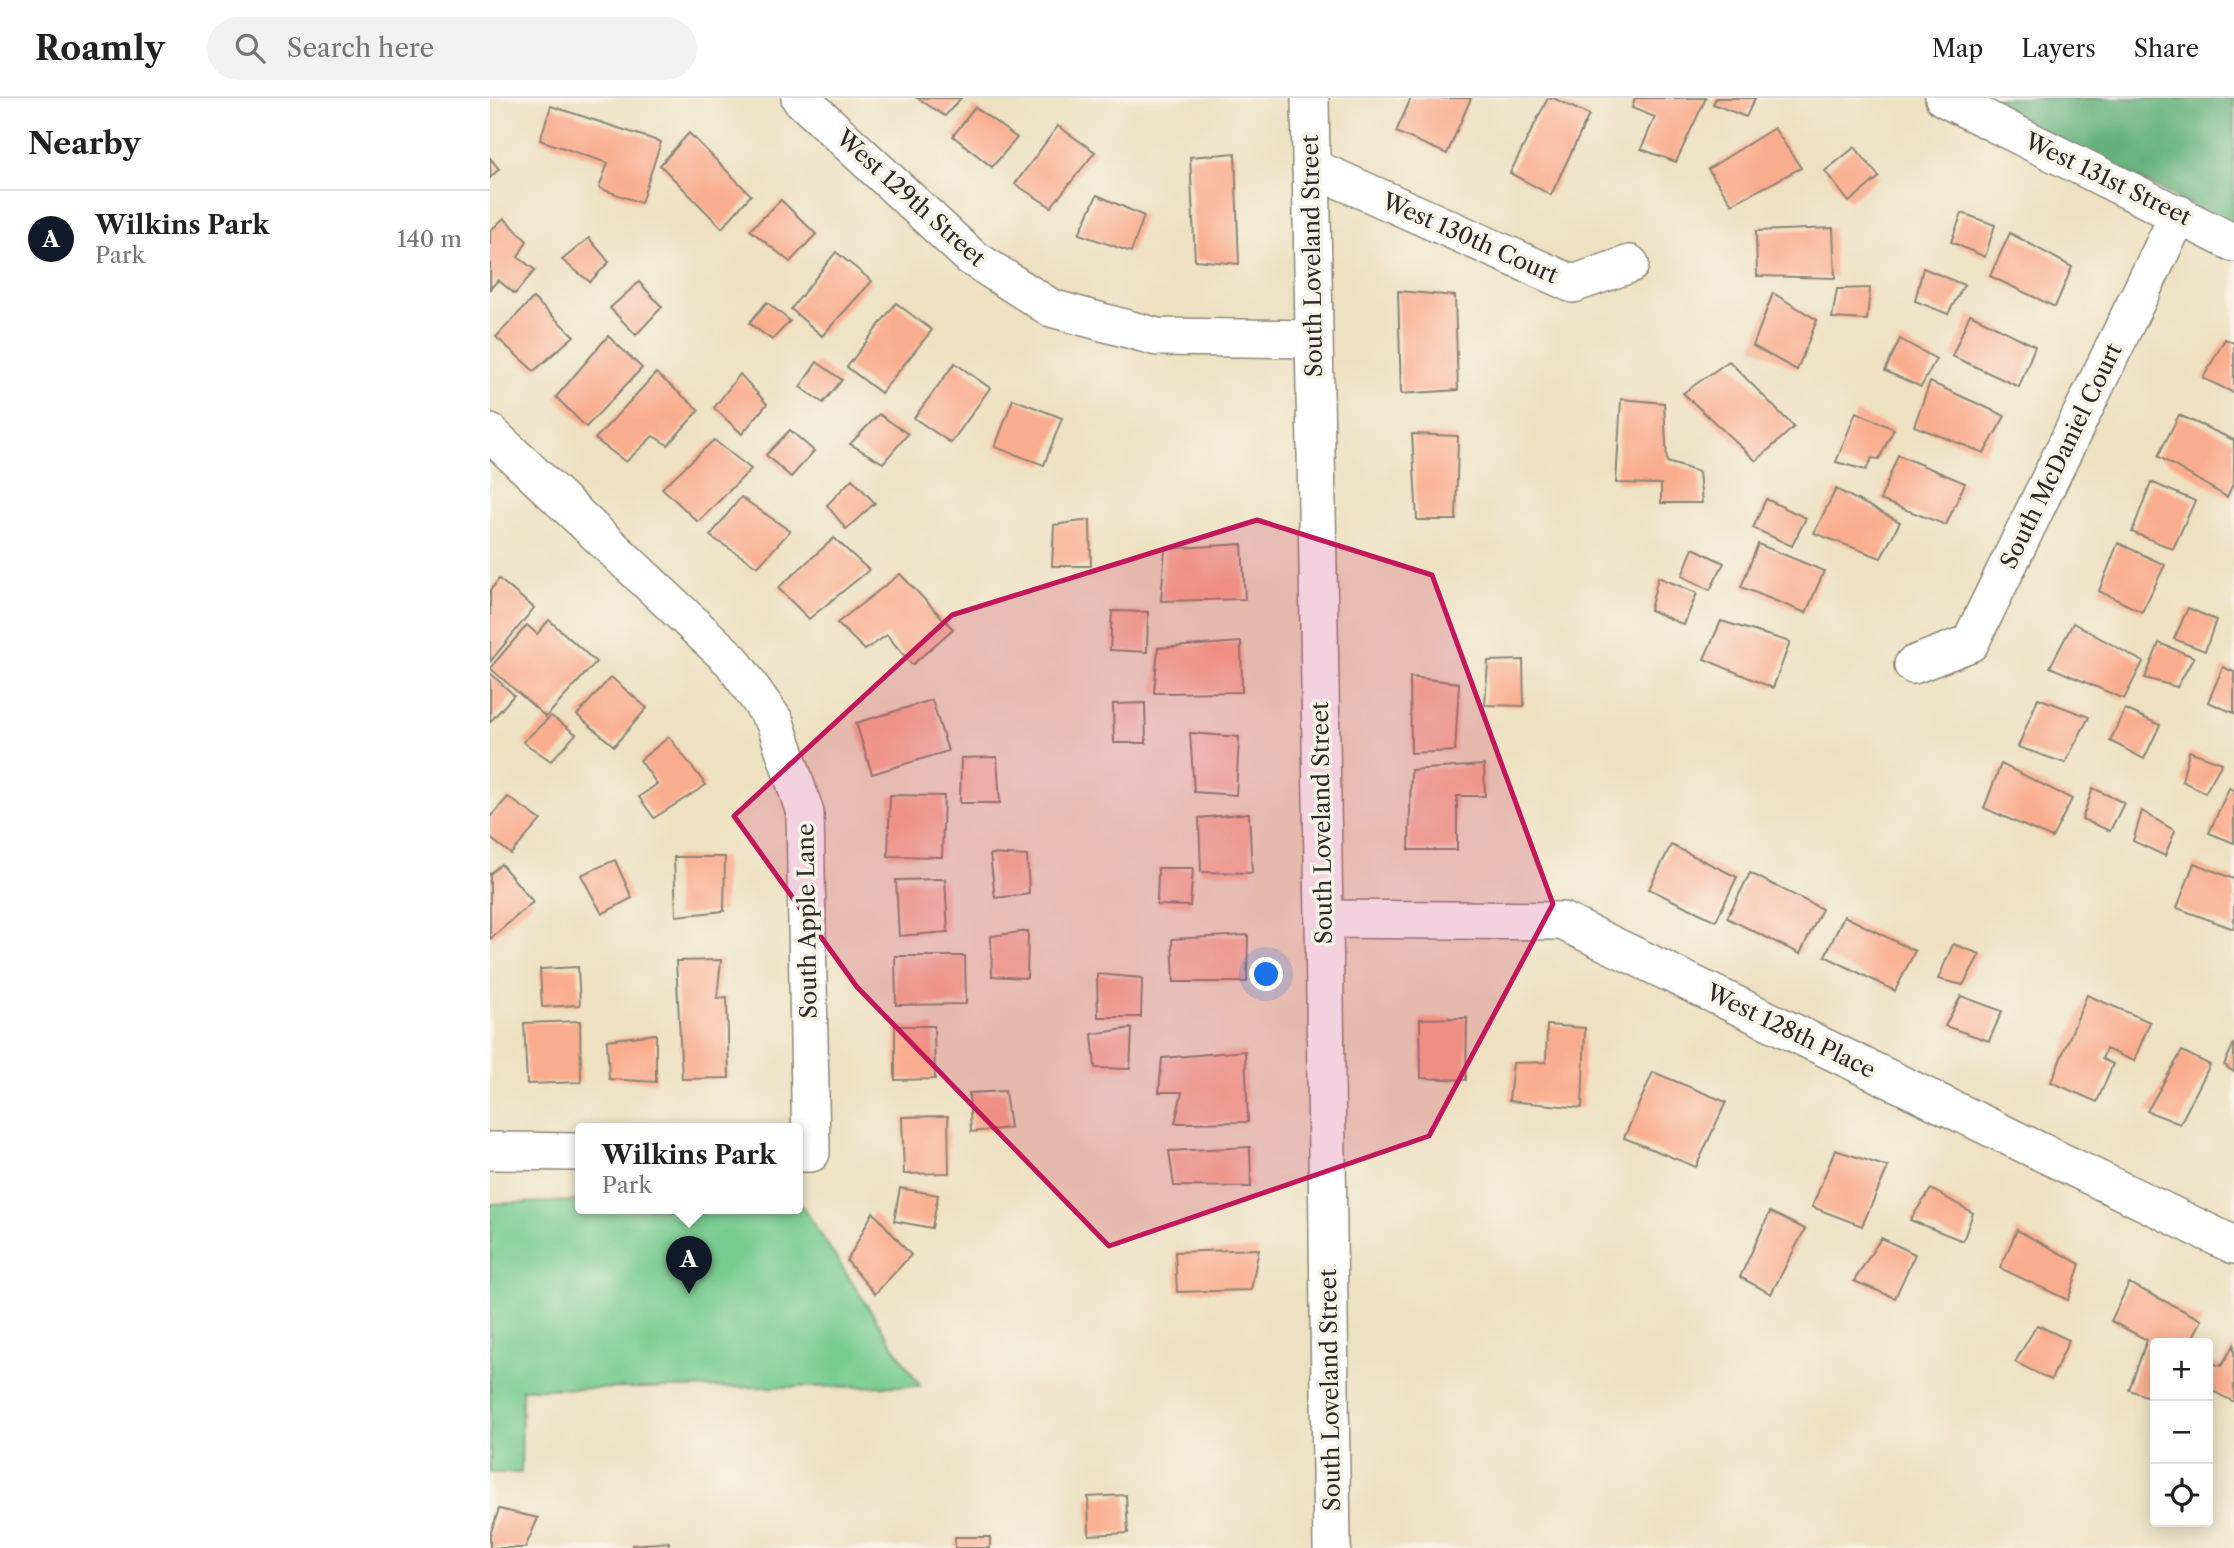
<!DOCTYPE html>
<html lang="en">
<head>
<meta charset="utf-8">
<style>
  body { margin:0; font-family:"Libre Caslon Text",serif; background:#f2f2f2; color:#222 }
  .controls { position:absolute; right:21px; bottom:21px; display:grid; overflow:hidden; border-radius:7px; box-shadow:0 4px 18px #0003 }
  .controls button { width:63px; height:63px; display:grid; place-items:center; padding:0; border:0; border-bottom:2px solid #e0e0e0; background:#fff; color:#222; font:35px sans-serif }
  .you { position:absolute; left:777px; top:877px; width:24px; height:24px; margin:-18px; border:5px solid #fff; border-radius:50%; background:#1a73e8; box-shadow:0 0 0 10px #1a73e833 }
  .badge { display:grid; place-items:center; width:46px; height:46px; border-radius:50%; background:#111827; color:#fff; font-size:23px; font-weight:700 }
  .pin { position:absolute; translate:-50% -58px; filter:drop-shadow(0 2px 4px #0008) }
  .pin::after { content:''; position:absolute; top:37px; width:24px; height:21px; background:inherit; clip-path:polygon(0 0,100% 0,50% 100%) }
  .popup { position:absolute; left:85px; top:1025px; width:228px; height:91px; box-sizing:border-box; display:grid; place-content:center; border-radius:7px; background:#fff; filter:drop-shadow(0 2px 5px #0005); font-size:23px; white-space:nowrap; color:#767676 }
  .popup b { font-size:26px; color:#222 }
  .popup::after { content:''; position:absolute; left:50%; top:100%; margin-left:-14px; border:14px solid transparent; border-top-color:#fff }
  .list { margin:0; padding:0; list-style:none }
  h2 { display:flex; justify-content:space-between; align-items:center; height:91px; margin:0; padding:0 28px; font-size:30px }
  h2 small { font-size:23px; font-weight:400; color:#767676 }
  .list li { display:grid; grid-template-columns:46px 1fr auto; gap:21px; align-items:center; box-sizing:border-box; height:98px; padding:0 28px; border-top:2px solid #e0e0e0 }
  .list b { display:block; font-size:26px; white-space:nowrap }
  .list p { margin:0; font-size:23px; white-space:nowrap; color:#767676 }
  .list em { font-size:23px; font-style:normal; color:#767676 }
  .icon { flex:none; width:38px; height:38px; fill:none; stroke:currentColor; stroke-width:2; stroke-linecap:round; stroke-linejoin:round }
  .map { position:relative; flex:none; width:1744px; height:1450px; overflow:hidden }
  header { display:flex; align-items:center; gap:42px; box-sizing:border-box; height:98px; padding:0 35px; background:#fff; border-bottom:2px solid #e0e0e0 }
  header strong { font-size:33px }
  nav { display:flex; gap:38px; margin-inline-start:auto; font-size:24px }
  .search { width:490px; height:63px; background:#f2f2f2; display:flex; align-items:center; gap:18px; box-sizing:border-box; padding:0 24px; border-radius:38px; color:#767676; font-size:26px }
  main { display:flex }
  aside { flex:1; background:#fff }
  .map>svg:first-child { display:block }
  .green { fill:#78cc8f; stroke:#527c5d; stroke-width:2 }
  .forest { fill:#62b07a; stroke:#466e52; stroke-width:2 }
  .building { fill:#faad8e }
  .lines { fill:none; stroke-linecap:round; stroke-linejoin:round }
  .street-casing { stroke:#8c8676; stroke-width:40 }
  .street { stroke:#fff; stroke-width:37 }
  .marked { fill:#c2185b; fill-opacity:0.2; stroke:#c2185b; stroke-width:5; stroke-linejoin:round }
  .labels { text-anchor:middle; stroke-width:7; stroke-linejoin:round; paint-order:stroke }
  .street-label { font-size:23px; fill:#2b2b2b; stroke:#f7f3e8 }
</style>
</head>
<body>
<header>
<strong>Roamly</strong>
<div class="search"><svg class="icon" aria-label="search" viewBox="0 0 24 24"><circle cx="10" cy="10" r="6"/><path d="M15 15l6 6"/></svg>Search here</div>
<nav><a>Map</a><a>Layers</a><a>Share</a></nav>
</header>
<main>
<aside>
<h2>Nearby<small></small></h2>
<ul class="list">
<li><span class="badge">A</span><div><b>Wilkins Park</b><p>Park</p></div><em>140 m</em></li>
</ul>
</aside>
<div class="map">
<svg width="1744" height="1450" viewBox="0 0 1744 1450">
  <rect width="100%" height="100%" fill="#f7f3e8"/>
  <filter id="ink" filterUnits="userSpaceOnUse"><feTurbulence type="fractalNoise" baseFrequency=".0143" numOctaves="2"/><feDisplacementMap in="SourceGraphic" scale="14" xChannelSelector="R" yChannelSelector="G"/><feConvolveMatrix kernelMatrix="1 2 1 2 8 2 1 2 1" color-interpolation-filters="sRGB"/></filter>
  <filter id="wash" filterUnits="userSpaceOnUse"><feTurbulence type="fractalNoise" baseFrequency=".00686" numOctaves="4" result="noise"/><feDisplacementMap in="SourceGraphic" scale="28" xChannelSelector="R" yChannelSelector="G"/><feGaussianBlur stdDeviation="1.57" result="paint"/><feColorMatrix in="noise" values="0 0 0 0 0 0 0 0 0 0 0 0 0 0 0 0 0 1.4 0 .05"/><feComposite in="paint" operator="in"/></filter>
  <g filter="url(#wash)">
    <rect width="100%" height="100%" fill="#eee1c1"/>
    <!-- green -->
    <path class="green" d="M308 1102 430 1288 32 1291 31 1375H0V1106L90 1103V1110H308Z"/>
    <!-- forest -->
    <path class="forest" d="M1489 0H1744V129Z"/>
    <g id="blocks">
      <!-- building -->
      <g class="building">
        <path d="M427 0H471L455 18Z"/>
        <path d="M921 0H981L957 56 906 34Z"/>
        <path d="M1058 0H1063L1099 17 1061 97 1020 75Z"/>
        <path d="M1145 0H1216L1186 64 1151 51 1165 19 1142 10Z"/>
        <path d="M1226 0H1265L1256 19 1223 6Z"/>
        <path d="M61 8 171 44 151 105 109 90 118 65 50 42Z"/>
        <path d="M485 9 527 40 502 69 463 38Z"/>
        <path d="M568 28 605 54 561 109 525 86Z"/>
        <path d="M1284 30 1311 70 1242 106 1218 71Z"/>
        <path d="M199 35 261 97 232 130 170 67Z"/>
        <path d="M1365 49 1389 79 1359 104 1335 73Z"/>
        <path d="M745 55 749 166 705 162 700 59Z"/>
        <path d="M0 60 9 71 0 80Z"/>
        <path d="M607 97 654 118 641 154 589 136Z"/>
        <path d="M291 102 326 136 300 164 260 132Z"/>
        <path d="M1472 115 1505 127 1495 159 1461 144Z"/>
        <path d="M14 120 37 143 28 159 45 172 25 196 8 182 0 191V133Z"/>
        <path d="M1343 130 1345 180 1267 178 1266 133Z"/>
        <path d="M1520 135 1582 169 1565 209 1500 178Z"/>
        <path d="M99 140 119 164 100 184 72 162Z"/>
        <path d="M346 154 382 183 332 238 301 211Z"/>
        <path d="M1433 170 1474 187 1458 216 1425 203Z"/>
        <path d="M149 184 172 209 146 237 120 210Z"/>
        <path d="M1380 190 1377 222 1342 220 1347 191Z"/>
        <path d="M908 193 965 198 968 292 911 296Z"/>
        <path d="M1283 195 1327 222 1307 272 1263 248Z"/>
        <path d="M43 200 84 238 44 273 6 239Z"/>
        <path d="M277 204 300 223 282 242 259 225Z"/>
        <path d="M406 205 442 232 391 295 357 269Z"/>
        <path d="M1480 216 1545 248 1529 289 1462 258Z"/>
        <path d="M118 238 152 270 96 329 66 299Z"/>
        <path d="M1410 241 1446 261 1431 289 1395 273Z"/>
        <path d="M1735 241 1744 245V295L1713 280Z"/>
        <path d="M1239 263 1304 329 1266 363 1193 295Z"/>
        <path d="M327 264 352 282 333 305 310 289Z"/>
        <path d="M465 265 500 290 461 345 424 320Z"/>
        <path d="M166 275 209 312 178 347 163 338 136 364 105 341Z"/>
        <path d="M250 276 277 306 252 336 224 310Z"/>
        <path d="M1440 284 1515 318 1494 355 1424 328Z"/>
        <path d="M523 301 572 320 554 367 505 349Z"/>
        <path d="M1131 301 1174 305 1177 364 1209 374 1212 405H1171V386L1126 385Z"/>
        <path d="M1366 314 1404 331 1389 361 1382 360 1376 372 1346 364Z"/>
        <path d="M389 316 418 336 393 365 360 346Z"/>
        <path d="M1689 317 1744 342V384L1737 399 1668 358Z"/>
        <path d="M300 332 324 353 301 379 276 357Z"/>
        <path d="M922 336 968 338 966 422H927Z"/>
        <path d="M224 342 261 371 208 424 172 390Z"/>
        <path d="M1408 357 1475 385 1456 427 1390 402Z"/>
        <path d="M362 381 385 405 356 431 337 407Z"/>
        <path d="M1661 384 1705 403 1683 451 1642 434Z"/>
        <path d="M1346 391 1410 424 1391 460 1324 435Z"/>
        <path d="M251 399 300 433 268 469 220 438Z"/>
        <path d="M1276 401 1316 420 1302 448 1263 430Z"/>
        <path d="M600 422 601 468H562L564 427Z"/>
        <path d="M344 440 379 472 319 521 288 490Z"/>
        <path d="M1628 445 1675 467 1652 514 1609 493Z"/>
        <path d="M752 446 755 501 671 503 675 451Z"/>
        <path d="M1268 446 1334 473 1316 515 1251 489Z"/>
        <path d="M1203 450 1234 465 1220 492 1192 478Z"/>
        <path d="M410 476 463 531 422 567 397 537 375 552 347 525Z"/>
        <path d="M1168 479 1207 495 1194 527 1160 512Z"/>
        <path d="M9 481 44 510 0 564V493Z"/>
        <path d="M1698 510 1726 522 1715 553 1684 541Z"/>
        <path d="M622 513 658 514 657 554 620 552Z"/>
        <path d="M59 522 106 564 56 619 0 570 37 527 47 536Z"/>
        <path d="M1231 523 1300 544 1283 590 1214 561Z"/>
        <path d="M1583 525 1653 564 1634 601 1560 569Z"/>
        <path d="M751 544 752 594 664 595 668 550Z"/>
        <path d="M1669 545 1704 559 1687 589 1655 580Z"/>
        <path d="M1033 562 1034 608 995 607 998 563Z"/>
        <path d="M1733 569 1744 574V615L1718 604Z"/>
        <path d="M0 575 24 597 0 624Z"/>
        <path d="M121 579 157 610 124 648 87 617Z"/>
        <path d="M920 579 969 585 965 653 921 655Z"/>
        <path d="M1548 600 1599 619 1575 665 1528 649Z"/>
        <path d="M442 602 458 653 382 676 366 625Z"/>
        <path d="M655 605 656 645H624L623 606Z"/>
        <path d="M1635 611 1670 627 1654 661 1620 643Z"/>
        <path d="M61 618 86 636 61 663 33 644Z"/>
        <path d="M700 635 749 639 746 697 704 694Z"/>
        <path d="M179 639 216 687 164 720 149 699 167 686 150 662Z"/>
        <path d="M1699 653 1732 665 1715 695 1692 683Z"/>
        <path d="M507 659 510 705H470L471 660Z"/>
        <path d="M1511 666 1582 701 1562 740 1494 710Z"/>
        <path d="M994 667 995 698H967V752H919L921 672Z"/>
        <path d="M1603 690 1634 705 1620 733 1592 721Z"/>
        <path d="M1739 690 1744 692V745L1719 735Z"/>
        <path d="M400 697 454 698 452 759 398 758Z"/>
        <path d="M18 699 51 722 21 756 0 740V719Z"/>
        <path d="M1652 713 1685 733 1675 758 1643 743Z"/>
        <path d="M759 715 762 775 711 774 709 720Z"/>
        <path d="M1181 747 1247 779 1226 823 1159 791Z"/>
        <path d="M500 756 537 758 539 796 505 800Z"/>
        <path d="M184 759H235L234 813 186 818Z"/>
        <path d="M125 762 142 800 112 816 91 777Z"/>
        <path d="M1704 765 1744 781V831L1687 810Z"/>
        <path d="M11 766 43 804 0 841V776Z"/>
        <path d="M668 770H703L700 808 667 807Z"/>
        <path d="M1260 775 1332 811 1310 856 1237 820Z"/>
        <path d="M455 781 458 834 409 838 406 782Z"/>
        <path d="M1354 818 1425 853 1405 893 1335 858Z"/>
        <path d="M538 833 537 880 502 878 501 838Z"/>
        <path d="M758 837 757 884H684L682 841Z"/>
        <path d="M1463 846 1490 856 1473 887 1448 881Z"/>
        <path d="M405 858H475L476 906 406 907Z"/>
        <path d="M231 862 227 900 237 899 239 980 192 981 186 863Z"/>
        <path d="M88 869 90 907 52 909 50 871Z"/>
        <path d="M607 876 652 880 651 919H608Z"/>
        <path d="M1597 897 1660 924 1644 963 1616 951 1612 961 1623 966 1607 1004 1561 984Z"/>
        <path d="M1471 898 1512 913 1499 943 1455 928Z"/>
        <path d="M977 920 976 982 931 980 930 921Z"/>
        <path d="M90 923 91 984 37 986 34 925Z"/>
        <path d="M1057 927 1095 930 1092 1010 1019 1003 1023 965 1056 964Z"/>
        <path d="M405 928H444L445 981 405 982Z"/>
        <path d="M642 930 640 971 605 970 602 936Z"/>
        <path d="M166 936V984L119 981 117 942Z"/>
        <path d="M1744 945V974L1734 967Z"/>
        <path d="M755 953 758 1024 685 1025 692 994H669L672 960Z"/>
        <path d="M1692 953 1720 967 1690 1026 1657 1013Z"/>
        <path d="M1163 974 1236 1004 1206 1069 1134 1040Z"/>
        <path d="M515 993 520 1030 481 1034 479 995Z"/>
        <path d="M458 1018 459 1075 414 1076 412 1019Z"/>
        <path d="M760 1049 761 1089 684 1088 679 1053Z"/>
        <path d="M1345 1052 1398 1069 1372 1128 1322 1109Z"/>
        <path d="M410 1090 448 1097 442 1130 404 1123Z"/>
        <path d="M1441 1091 1483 1115 1473 1143 1420 1122Z"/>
        <path d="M383 1114 421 1157 385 1196 357 1163Z"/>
        <path d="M1280 1114 1315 1131 1281 1196 1250 1179Z"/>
        <path d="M1527 1132 1590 1166 1578 1202 1510 1170Z"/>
        <path d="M1391 1140 1425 1156 1405 1200 1364 1183Z"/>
        <path d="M769 1151 761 1192 687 1194 685 1154Z"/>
        <path d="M1639 1185 1712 1222 1700 1245H1665V1301L1639 1292 1657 1242 1621 1223Z"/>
        <path d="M1547 1227 1579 1242 1561 1282 1525 1264Z"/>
        <path d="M1744 1247V1304L1718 1291V1264L1731 1268Z"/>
        <path d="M636 1397 638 1435 599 1437 598 1399Z"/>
        <path d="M9 1411 48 1420 35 1450H0V1437Z"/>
        <rect x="465" y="1439" width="35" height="11"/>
        <path d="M179 1444 178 1450H142V1447Z"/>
      </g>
    </g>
  </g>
  <g filter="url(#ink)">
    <use href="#blocks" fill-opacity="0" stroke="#8c8676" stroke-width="2"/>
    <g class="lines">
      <defs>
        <g id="street">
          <path d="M310 0 481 159 561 210 667 239 822 241"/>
          <path d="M820 0 834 821 842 1450"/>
          <path d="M1454 0 1744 145"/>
          <path d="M821 69 1083 186 1140 166"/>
          <path d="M0 335 242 563 285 624 315 715 321 1055H308"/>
          <path d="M1423 567 1480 545 1689 116"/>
          <path d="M834 821 1072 823 1744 1147"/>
          <path d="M0 1053 90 1054"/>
        </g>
      </defs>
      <!-- street casing -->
      <use href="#street" class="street-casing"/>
      <!-- street -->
      <use href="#street" class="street"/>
    </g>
  </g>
  <!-- marked area -->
  <path class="marked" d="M767 422 942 477 1063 806 939 1038 619 1148 367 889 244 718 462 517Z"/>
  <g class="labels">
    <!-- street labels -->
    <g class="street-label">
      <text transform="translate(1618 81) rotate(26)" y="8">West 131st Street</text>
      <text transform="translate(421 100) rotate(42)" y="8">West 129th Street</text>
      <text transform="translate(980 140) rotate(24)" y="8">West 130th Court</text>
      <text transform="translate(822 158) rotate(-91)" y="8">South Loveland Street</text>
      <text transform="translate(1571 358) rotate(-64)" y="8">South McDaniel Court</text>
      <text transform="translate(832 725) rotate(-91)" y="8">South Loveland Street</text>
      <text transform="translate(317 823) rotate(-91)" y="8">South Apple Lane</text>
      <text transform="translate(1301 933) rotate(26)" y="8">West 128th Place</text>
      <text transform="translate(840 1292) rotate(-91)" y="8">South Loveland Street</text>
    </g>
  </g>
</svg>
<div class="controls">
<button>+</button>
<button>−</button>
<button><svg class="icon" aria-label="locate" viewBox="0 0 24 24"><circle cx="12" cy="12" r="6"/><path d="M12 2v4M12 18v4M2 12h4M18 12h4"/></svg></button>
</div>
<div class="you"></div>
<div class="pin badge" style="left:199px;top:1196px">A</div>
<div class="popup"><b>Wilkins Park</b>Park</div>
</div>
</main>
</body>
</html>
